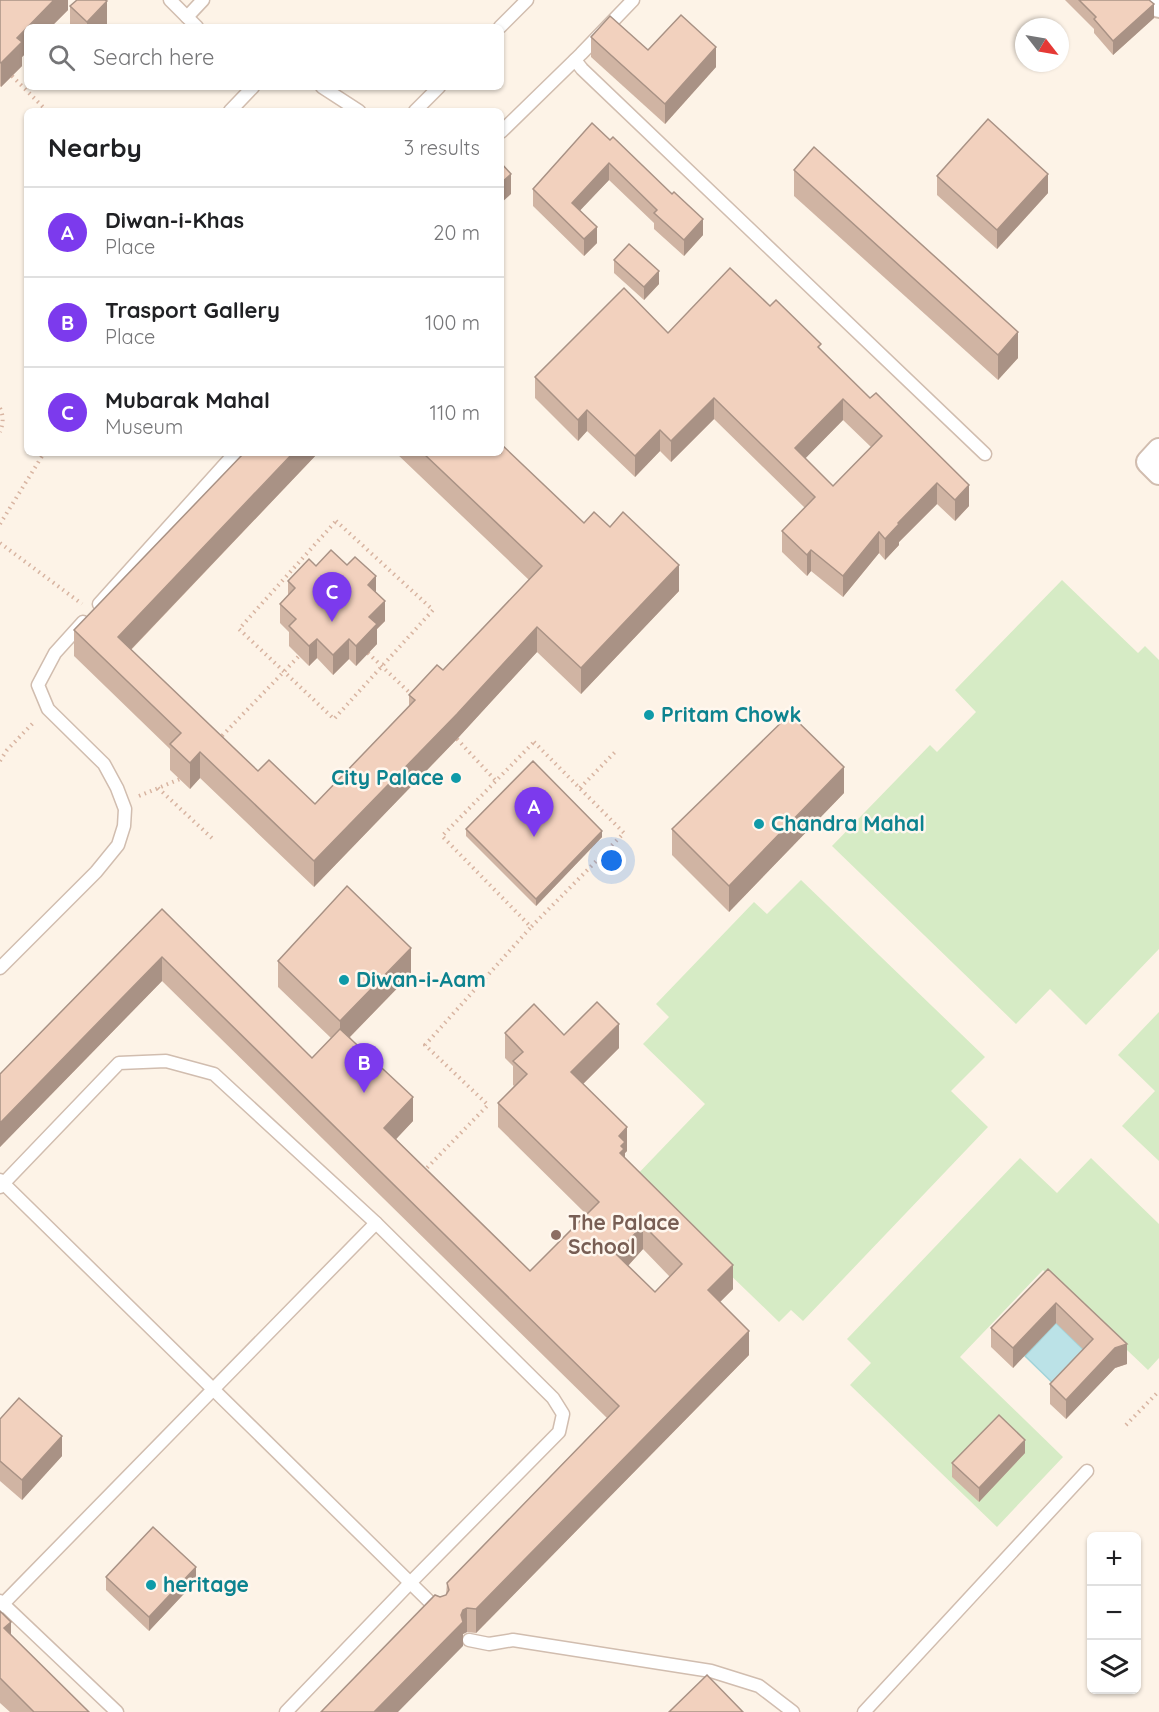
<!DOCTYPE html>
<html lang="en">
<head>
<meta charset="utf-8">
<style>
  body { margin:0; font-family:Quicksand,sans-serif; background:#f6f6f6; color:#202124 }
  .controls { position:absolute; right:18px; bottom:18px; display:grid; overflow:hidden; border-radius:9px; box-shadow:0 2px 4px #0004 }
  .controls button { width:54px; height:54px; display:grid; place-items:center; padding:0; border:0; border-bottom:2px solid #e0e0e0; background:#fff; color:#202124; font:30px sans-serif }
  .compass { position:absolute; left:1015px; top:18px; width:54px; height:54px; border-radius:50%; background:#fff; box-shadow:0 2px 4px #0004; rotate:121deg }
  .you { position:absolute; left:612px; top:861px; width:21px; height:21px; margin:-15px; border:4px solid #fff; border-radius:50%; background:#1a73e8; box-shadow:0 0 0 9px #1a73e833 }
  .badge { display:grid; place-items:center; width:39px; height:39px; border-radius:50%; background:#7c3aed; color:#fff; font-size:20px; font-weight:700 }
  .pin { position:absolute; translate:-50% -50px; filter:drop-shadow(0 2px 3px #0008) }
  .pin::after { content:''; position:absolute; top:32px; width:21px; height:18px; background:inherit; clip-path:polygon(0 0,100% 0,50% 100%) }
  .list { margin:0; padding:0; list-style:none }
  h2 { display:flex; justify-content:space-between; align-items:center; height:78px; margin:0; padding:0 24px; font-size:26px }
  h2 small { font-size:20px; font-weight:400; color:#757577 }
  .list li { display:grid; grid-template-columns:39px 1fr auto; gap:18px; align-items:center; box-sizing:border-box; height:90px; padding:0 24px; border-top:2px solid #e0e0e0 }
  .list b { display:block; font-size:22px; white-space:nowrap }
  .list p { margin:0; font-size:20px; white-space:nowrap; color:#757577 }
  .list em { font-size:20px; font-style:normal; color:#757577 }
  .icon { flex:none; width:33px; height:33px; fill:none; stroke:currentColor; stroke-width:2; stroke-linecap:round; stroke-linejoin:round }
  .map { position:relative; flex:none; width:1159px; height:1712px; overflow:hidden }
  .search { position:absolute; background:#fff; box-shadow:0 2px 4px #0004; left:24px; top:24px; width:480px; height:66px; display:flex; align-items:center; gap:15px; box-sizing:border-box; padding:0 21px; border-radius:9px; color:#757577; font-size:22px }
  .panel { position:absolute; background:#fff; box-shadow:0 2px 4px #0004; left:24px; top:108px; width:480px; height:348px; border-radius:9px }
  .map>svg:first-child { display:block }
  .green { fill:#d6ebc5 }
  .water { fill:#bbe2e7; stroke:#a1d3d9; stroke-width:1.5 }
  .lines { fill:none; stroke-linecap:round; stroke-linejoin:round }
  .lane-casing { stroke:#d1bdaf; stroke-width:15 }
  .street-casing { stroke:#d1bdaf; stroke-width:26 }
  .path { stroke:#d8b4a1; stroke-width:4; stroke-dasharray:1.5 4.5; stroke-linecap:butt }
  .lane { stroke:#fff; stroke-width:12 }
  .street { stroke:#fff; stroke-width:22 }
  .wall { fill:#d0b4a3; fill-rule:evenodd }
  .shaded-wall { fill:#a99285 }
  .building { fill:#f2d1be; stroke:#a99285; stroke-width:1.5; fill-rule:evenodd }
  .culture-dot { fill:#0f9aa8; stroke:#fff7ee; stroke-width:2 }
  .education-dot { fill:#8d6e63; stroke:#fff7ee; stroke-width:2 }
  .labels { text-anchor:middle; stroke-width:5; stroke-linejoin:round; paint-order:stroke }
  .culture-label { font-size:21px; font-weight:bold; fill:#0d838f; stroke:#fff7ee; text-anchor:start }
  .education-label { font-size:21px; font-weight:bold; fill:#785e54; stroke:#fff7ee; text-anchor:start }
</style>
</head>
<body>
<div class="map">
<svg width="1159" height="1712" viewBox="0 0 1159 1712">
  <rect width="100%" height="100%" fill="#fdf3e7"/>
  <!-- green -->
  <g class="green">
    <path d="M1062 580 1138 653 1145 646 1159 660V949L1086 1025 1050 989 1016 1024 832 846 930 745 937 752 976 712 955 690Z"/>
    <path d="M801 880 985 1057 951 1091 988 1127 803 1321 791 1310 779 1322 632 1180 705 1104 643 1044 669 1017 656 1004 754 902 767 914Z"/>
    <path d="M1159 1012V1161L1122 1126 1155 1091 1118 1055Z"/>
    <path d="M1020 1158 1057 1193 1091 1158 1159 1224V1358L1148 1370 1043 1270 960 1357 1063 1457 997 1527 850 1385 871 1363 847 1339Z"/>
  </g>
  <!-- water -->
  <path class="water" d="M1056 1323 1093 1359 1062 1392 1025 1356Z"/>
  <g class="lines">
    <defs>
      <g id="lane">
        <path d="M170 0 197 27"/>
        <path d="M187 17 203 0"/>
        <path d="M500 27 527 0"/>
        <path d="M575 60 582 69 985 454"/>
        <path d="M322 87 359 111"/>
        <path d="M230 111 253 87"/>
        <path d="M415 111 439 87"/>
        <path d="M501 132 581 54 633 0"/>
        <path d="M99 604 235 453"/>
        <path d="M0 968 96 872 118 845 124 826 125 809 117 788 104 764 48 709 38 685 55 653 83 622"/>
        <path d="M0 1180 440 1612"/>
        <path d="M0 1187 119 1063 166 1061 214 1074 376 1223 553 1398 563 1414 559 1432 410 1583 286 1712"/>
        <path d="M0 1601 117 1712"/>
        <path d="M0 1607 376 1223"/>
        <path d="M469 1640 489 1644 513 1640 711 1671 759 1686 793 1712"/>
        <path d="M864 1712 1087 1471"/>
      </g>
      <g id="street">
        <path d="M1152 0 1159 6"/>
        <path d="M1159 450 1148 462 1159 473"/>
      </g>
    </defs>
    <!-- lane casing -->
    <use href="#lane" class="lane-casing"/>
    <!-- street casing -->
    <use href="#street" class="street-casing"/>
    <!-- path -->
    <g class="path">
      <path d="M12 76 47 111"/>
      <path d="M0 408C4 417 3 424 0 432"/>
      <path d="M336 521 433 610 334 719 239 629Z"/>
      <path d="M0 524 44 453"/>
      <path d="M0 543 82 604"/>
      <path d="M368 653 413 696"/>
      <path d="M457 739 496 781"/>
      <path d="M218 740 299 656"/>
      <path d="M534 742 624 833 531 927 442 836Z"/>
      <path d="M0 761 7 750 35 721"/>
      <path d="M158 788 214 840"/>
      <path d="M580 788 617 750"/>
      <path d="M139 796 180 779"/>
      <path d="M423 1172 488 1105 425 1045 531 927"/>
      <path d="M1126 1425 1159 1391"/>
    </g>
    <!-- lane -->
    <use href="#lane" class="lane"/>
    <!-- street -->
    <use href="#street" class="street"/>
  </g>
  <!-- wall -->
  <g class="wall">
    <path d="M0 0H68V10L51 27H27V52L22 57V66L1 87 0 86Z"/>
    <path d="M1065 0H1149L1154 18 1113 55 1094 33V29Z"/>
    <path d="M70 6 107 27H70Z"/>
    <path d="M591 37 648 50 716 67 665 124 591 57Z"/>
    <path d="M592 123 703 235 684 256 654 229V223L609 180 580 210 597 243 584 256 533 206V189Z"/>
    <path d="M794 170 1018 358 998 380 794 196Z"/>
    <path d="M937 176 1048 193 997 249 937 195Z"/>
    <path d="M614 260 659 284 644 300 614 273Z"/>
    <path d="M770 306 821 351 969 506 955 521 937 504 899 542V545L885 560 879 553 843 597 811 571 807 576 782 552V531L805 508 714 419 671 462 660 451 635 477 587 431 578 441 535 398V377L668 333ZM843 420 871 447 833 486 805 458Z"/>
    <path d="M318 453 131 650 258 771 315 804 409 706V695L443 670 529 580 396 453H501L584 523 679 591 581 694 537 652 457 739 314 887 200 778 190 789 170 770V749L74 656V630Z"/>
    <path d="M288 581 376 592 385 621 377 629V644L356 666 349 659 333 675 317 658 309 666 289 646V632L280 623V604L288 596Z"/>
    <path d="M844 793 729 912 672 855V829Z"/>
    <path d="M466 829 602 837 536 906 466 836Z"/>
    <path d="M162 909 312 1058 331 1038 278 987V961L411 974 350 1037 413 1121 396 1139 530 1271 586 1214 498 1127V1103L514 1086 513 1085V1066L505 1058V1033L564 1035 619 1048 583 1084 627 1151 625 1153V1158L733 1289 720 1302 749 1355 476 1633 467 1632 463 1634V1646L440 1597 446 1595 447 1583 607 1418 162 981 0 1147V1074ZM643 1249 670 1277 655 1292 628 1266Z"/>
    <path d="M1048 1269 1127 1364 1115 1368 1066 1419 1050 1404V1384L1084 1350 1056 1323 1013 1368 991 1347V1328Z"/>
    <path d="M0 1419 62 1456 22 1500 0 1481Z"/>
    <path d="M1025 1453 979 1502 952 1477V1463Z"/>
    <path d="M106 1577 196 1581 149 1631 106 1590Z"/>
    <path d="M0 1611 11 1635 89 1712H10L0 1703Z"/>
  </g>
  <!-- shaded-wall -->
  <g class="shaded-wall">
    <path d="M54 0H68V10L51 27H28Z"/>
    <path d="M107 1V27H87V22Z"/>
    <path d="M1154 4V18L1113 55V41Z"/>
    <path d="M27 28V52L22 57V66L1 87V63L17 38Z"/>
    <path d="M716 47V67L665 124V104Z"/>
    <path d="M609 163V180L572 219V203Z"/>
    <path d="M511 174V194L501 203V183Z"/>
    <path d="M1048 174V193L997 249V230Z"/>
    <path d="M703 219V235L684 256V240Z"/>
    <path d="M597 227V243L584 256V239Z"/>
    <path d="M659 271V284L644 300V287Z"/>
    <path d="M1018 332V358L998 380V355Z"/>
    <path d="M714 398V419L671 462V441Z"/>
    <path d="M843 399V420L795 469V448Z"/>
    <path d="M587 410V431L578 441V420Z"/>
    <path d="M660 430V451L635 477V456Z"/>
    <path d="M293 453H318L118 663V637Z"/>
    <path d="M937 483V504L899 542V545L885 560V539L898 523Z"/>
    <path d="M969 485V506L955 521V500Z"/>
    <path d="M879 532V553L843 597V576Z"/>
    <path d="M811 550V571L807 576V555Z"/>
    <path d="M679 565V591L581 694V668Z"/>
    <path d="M376 576V596L368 585Z"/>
    <path d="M385 601V621L377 629V644L356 666V646L369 617Z"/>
    <path d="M537 627V652L457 739 314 887V861Z"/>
    <path d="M317 639V658L309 666V646Z"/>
    <path d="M349 639V659L333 675V655Z"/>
    <path d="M200 752V778L190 789V763Z"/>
    <path d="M844 767V793L729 912V886Z"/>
    <path d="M602 831V837L536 906V899Z"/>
    <path d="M411 948V974L340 1047V1021Z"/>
    <path d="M162 957V981L0 1147V1123Z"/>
    <path d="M619 1024V1048L571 1096V1072Z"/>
    <path d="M413 1097V1121L384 1152V1128Z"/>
    <path d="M627 1127V1151L625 1153V1166L620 1159 619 1136Z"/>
    <path d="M643 1225V1249L616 1279V1254Z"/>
    <path d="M733 1265V1289L708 1314V1290Z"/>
    <path d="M1056 1303V1323L1013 1368V1348Z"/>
    <path d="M749 1331V1355L476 1633V1609Z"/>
    <path d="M1127 1344V1364L1115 1368 1066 1419V1400L1115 1348Z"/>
    <path d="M62 1436V1456L22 1500V1480Z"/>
    <path d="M1025 1440V1453L979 1502V1488Z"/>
    <path d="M196 1567V1581L149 1631V1617Z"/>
    <path d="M467 1608V1632L463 1634V1646L398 1712H374L461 1615 463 1610Z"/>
    <path d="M11 1622V1646L4 1628Z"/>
  </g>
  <!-- building -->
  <g class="building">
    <path d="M0 0H54L17 38 22 42 1 63 0 62Z"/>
    <path d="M77 0H105L107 1 87 22 70 6Z"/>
    <path d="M1079 0H1149L1154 4 1113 41 1094 19 1096 17Z"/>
    <path d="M681 15 716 47 665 104 591 37 610 16 648 50Z"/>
    <path d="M988 119 1048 174 997 230 937 176Z"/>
    <path d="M592 123 610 140 613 137 672 194 674 192 703 219 684 240 654 213 657 210 609 163 572 203 597 227 584 239 533 189Z"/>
    <path d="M814 147 1018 332 998 355 794 170Z"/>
    <path d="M501 163 511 174 501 183Z"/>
    <path d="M629 244 659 271 644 287 614 260Z"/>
    <path d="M730 268 770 306 776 300 821 344 818 347 870 398 876 393 969 485 955 500 937 483 898 523 899 524 885 539 879 532 843 576 811 550 807 555 782 531 815 497 714 398 671 441 660 430 635 456 587 410 578 420 535 377 624 288 668 333ZM843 399 882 436 833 486 795 448Z"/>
    <path d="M501 444 584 523 594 512 610 527 623 512 679 565 581 668 537 627 457 714 314 861 200 752 190 763 170 744 181 733 74 630 244 453H293L118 637 258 771 269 760 315 804 415 700 409 695 437 665 443 670 542 566 423 453H501Z"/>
    <path d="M331 550 347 565 355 557 376 576 368 585 385 601 369 617 377 624 356 646 349 639 333 655 317 639 309 646 289 626 296 619 280 604 295 588 288 581 309 559 316 566Z"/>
    <path d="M790 714 844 767 729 886 672 829Z"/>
    <path d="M533 761 602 831 536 899 466 829Z"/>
    <path d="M347 886 411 948 340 1021 278 961Z"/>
    <path d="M162 909 312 1058 340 1029 413 1097 384 1128 530 1271 599 1202 498 1103 527 1074 513 1061 523 1052 505 1033 534 1004 564 1035 597 1002 619 1024 571 1072 627 1127 619 1136 625 1142 621 1146 624 1149 620 1153 733 1265 708 1290 749 1331 476 1609 467 1608 463 1610 461 1615 463 1622 374 1712H321L435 1595 440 1597 446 1595 449 1590 447 1583 619 1406 162 957 0 1123V1074ZM643 1225 682 1264 655 1292 616 1254Z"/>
    <path d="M1048 1269 1127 1344 1115 1348 1066 1400 1050 1384 1093 1339 1056 1303 1013 1348 991 1328Z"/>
    <path d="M19 1398 62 1436 22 1480 0 1461V1419Z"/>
    <path d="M999 1415 1025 1440 979 1488 952 1463Z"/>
    <path d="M153 1527 196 1567 149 1617 106 1577Z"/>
    <path d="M0 1611 11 1622 4 1628 89 1712H34L0 1678Z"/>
    <path d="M707 1675 743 1712H669Z"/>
  </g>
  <!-- markers -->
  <g class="culture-dot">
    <circle cx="649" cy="715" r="6"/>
    <circle cx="456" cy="778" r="6"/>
    <circle cx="759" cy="824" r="6"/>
    <circle cx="344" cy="980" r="6"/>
    <circle cx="151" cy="1585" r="6"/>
  </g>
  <circle class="education-dot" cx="556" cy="1235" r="6"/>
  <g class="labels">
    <!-- culture labels -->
    <g class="culture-label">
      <text x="661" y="722">Pritam Chowk</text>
      <text x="444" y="785" text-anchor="end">City Palace</text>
      <text x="771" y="831">Chandra Mahal</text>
      <text x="356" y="987">Diwan-i-Aam</text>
      <text x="163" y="1592">heritage</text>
    </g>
    <!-- education labels -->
    <g class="education-label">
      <text x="568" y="1230">The Palace<tspan x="568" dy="24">School</tspan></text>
    </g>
  </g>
</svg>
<div class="controls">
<button>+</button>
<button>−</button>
<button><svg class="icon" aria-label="layers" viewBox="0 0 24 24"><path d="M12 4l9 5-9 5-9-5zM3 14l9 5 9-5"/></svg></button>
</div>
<svg class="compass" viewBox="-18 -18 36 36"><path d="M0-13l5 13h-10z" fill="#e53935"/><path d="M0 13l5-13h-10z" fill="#757577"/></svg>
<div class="you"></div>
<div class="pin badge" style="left:534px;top:837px">A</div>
<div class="pin badge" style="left:364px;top:1093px">B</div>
<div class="pin badge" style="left:332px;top:622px">C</div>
<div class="search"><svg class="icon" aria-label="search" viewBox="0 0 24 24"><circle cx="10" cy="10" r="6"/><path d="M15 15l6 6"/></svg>Search here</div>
<section class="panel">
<h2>Nearby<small>3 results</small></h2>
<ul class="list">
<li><span class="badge">A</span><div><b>Diwan-i-Khas</b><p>Place</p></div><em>20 m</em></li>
<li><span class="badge">B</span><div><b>Trasport Gallery</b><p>Place</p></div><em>100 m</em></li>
<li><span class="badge">C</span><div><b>Mubarak Mahal</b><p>Museum</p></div><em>110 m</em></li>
</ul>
</section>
</div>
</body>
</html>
